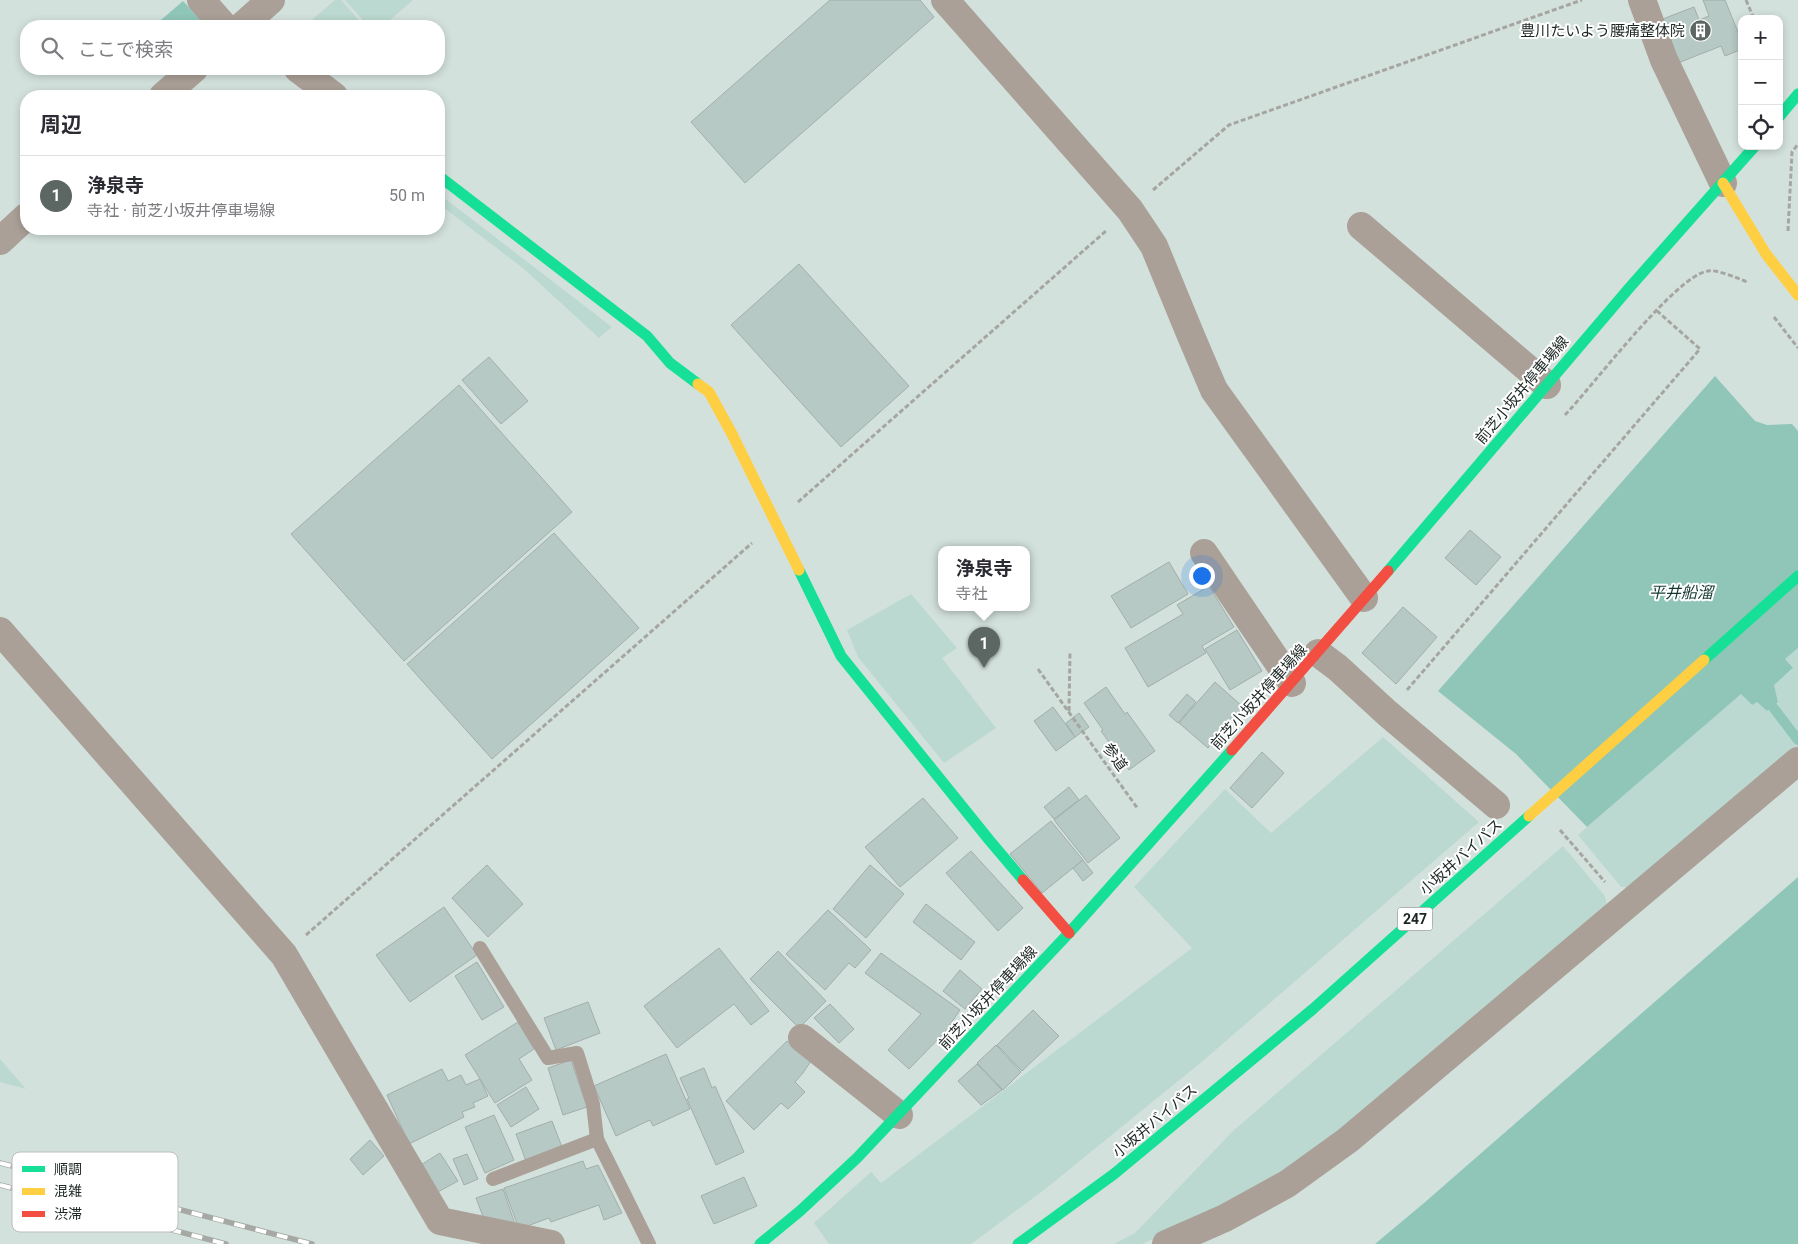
<!DOCTYPE html>
<html lang="ja">
<head>
<meta charset="utf-8">
<style>
  body { margin:0; font-family:Roboto,"Noto Sans JP",sans-serif; background:#f7f7f7; color:#2b2b33 }
  .controls { position:absolute; right:15px; top:15px; display:grid; overflow:hidden; border-radius:10px; box-shadow:0 2px 8px #0003 }
  .controls button { width:45px; height:45px; display:grid; place-items:center; padding:0; border:0; border-bottom:1px solid #e1e1e2; background:#fff; color:#2b2b33; font:25px sans-serif }
  .you { position:absolute; left:1201px; top:575px; width:18px; height:18px; margin:-12px; border:4px solid #fff; border-radius:50%; background:#1a73e8; box-shadow:0 0 0 8px #1a73e833 }
  .badge { display:grid; place-items:center; width:32px; height:32px; border-radius:50%; background:#5c6764; color:#fff; font-size:16px; font-weight:700 }
  .pin { position:absolute; translate:-50% -41px; filter:drop-shadow(0 1px 2px #0008) }
  .pin::after { content:''; position:absolute; top:26px; width:18px; height:15px; background:inherit; clip-path:polygon(0 0,100% 0,50% 100%) }
  .popup { position:absolute; left:938px; top:546px; width:92px; height:65px; box-sizing:border-box; display:grid; place-content:center; border-radius:10px; background:#fff; filter:drop-shadow(0 1px 4px #0005); font-size:16px; white-space:nowrap; color:#7c7c81 }
  .popup b { font-size:19px; color:#2b2b33 }
  .popup::after { content:''; position:absolute; left:50%; top:100%; margin-left:-10px; border:10px solid transparent; border-top-color:#fff }
  .list { margin:0; padding:0; list-style:none }
  h2 { display:flex; justify-content:space-between; align-items:center; height:65px; margin:0; padding:0 20px; font-size:21px }
  h2 small { font-size:16px; font-weight:400; color:#7c7c81 }
  .list li { display:grid; grid-template-columns:32px 1fr auto; gap:15px; align-items:center; box-sizing:border-box; height:80px; padding:0 20px; border-top:1px solid #e1e1e2 }
  .list b { display:block; font-size:19px; white-space:nowrap }
  .list p { margin:0; font-size:16px; white-space:nowrap; color:#7c7c81 }
  .list em { font-size:16px; font-style:normal; color:#7c7c81 }
  .icon { flex:none; width:28px; height:28px; fill:none; stroke:currentColor; stroke-width:2; stroke-linecap:round; stroke-linejoin:round }
  .map { position:relative; flex:none; width:1798px; height:1244px; overflow:hidden }
  .search { position:absolute; background:#fff; box-shadow:0 2px 8px #0003; left:20px; top:20px; width:425px; height:55px; display:flex; align-items:center; gap:12px; box-sizing:border-box; padding:0 18px; border-radius:20px; color:#7c7c81; font-size:19px }
  .panel { position:absolute; background:#fff; box-shadow:0 2px 8px #0003; left:20px; top:90px; width:425px; height:145px; border-radius:20px }
  .map>svg:first-child { display:block }
  .green { fill:#bbd9d0 }
  .water { fill:#8fc6b8 }
  .lines { fill:none; stroke-linecap:round; stroke-linejoin:round }
  .stream { stroke:#8fc6b8; stroke-width:10 }
  .building { fill:#b6c9c4; stroke:#a3aeaa }
  .path { stroke:#a6a6a1; stroke-width:3; stroke-dasharray:5 2.5; stroke-linecap:butt }
  .lane { stroke:#aaa097; stroke-width:14 }
  .street { stroke:#aaa097; stroke-width:28 }
  .fast { stroke:#16e098; stroke-width:11 }
  .slow { stroke:#ffcf43; stroke-width:11 }
  .jam { stroke:#f24e42; stroke-width:11 }
  .rail-casing { stroke:#a5a8a3; stroke-width:5.5 }
  .rail { stroke:#fff; stroke-width:4; stroke-dasharray:11; stroke-linecap:butt }
  .labels { text-anchor:middle; stroke-width:4; stroke-linejoin:round; paint-order:stroke }
  .shield { fill:#fff; stroke:#606765; stroke-width:1 }
  .shield-label { font-size:14px; font-weight:bold; fill:#1c2623 }
  .poi-label { font-size:15px; fill:#1c2623; stroke:#fff; text-anchor:end }
  .street-label { font-size:15px; fill:#1c2623; stroke:#fff }
  .water-label { font-size:16px; font-style:italic; fill:#14372f; stroke:#fff }
  .key { fill:#fff; stroke:#bbbebd; stroke-width:1 }
  .key-label { font-size:14px; fill:#1c2623 }
</style>
</head>
<body>
<div class="map">
<svg width="1798" height="1244" viewBox="0 0 1798 1244">
  <rect width="100%" height="100%" fill="#d3e1dd"/>
  <!-- green -->
  <g class="green">
    <path d="M335 0H341L364 26H305Z"/>
    <path d="M345 0H413L383 26H368Z"/>
    <path d="M439 194 612 327 599 338 524 269 439 204Z"/>
    <path d="M911 594 957 648 942 658 996 728 944 763 858 657 847 630Z"/>
    <path d="M1798 648V751L1631 888 1621 887 1578 835 1741 693 1751 705 1757 702 1767 711 1778 702 1774 685 1793 669 1785 659Z"/>
    <path d="M1383 737 1479 822 1204 1060 1044 1190 971 1244H829L814 1223 871 1172 881 1183 1192 948 1134 887 1225 789 1271 833Z"/>
    <path d="M1563 846 1605 896 1607 907 1348 1126 1287 1170 1221 1207 1142 1244H1114L1135 1233 1233 1131Z"/>
    <path d="M0 1059 26 1089 0 1082Z"/>
  </g>
  <!-- water -->
  <g class="water">
    <path d="M183 1 204 24 202 26H154Z"/>
    <path d="M1715 376 1755 421 1767 425 1792 424 1798 431V648L1785 659 1793 668 1774 685 1778 702 1767 711 1757 702 1752 705 1741 694 1587 827 1516 754 1438 691Z"/>
    <path d="M1798 877V1244H1375L1424 1203Z"/>
  </g>
  <g class="lines">
    <!-- stream -->
    <path class="stream" d="M1772 706 1798 740"/>
  </g>
  <!-- building -->
  <g class="building">
    <path d="M830 0H920L934 17 745 183 691 122Z"/>
    <path d="M1703 0H1725L1742 42V49L1725 56 1721 46 1678 63 1660 20 1694 7 1699 20 1709 16Z"/>
    <path d="M799 264 909 386 841 447 731 325Z"/>
    <path d="M489 357 528 401 501 424 462 380Z"/>
    <path d="M459 385 572 512 404 661 291 534Z"/>
    <path d="M1470 530 1501 557 1476 585 1445 558Z"/>
    <path d="M554 533 639 628 492 759 407 664Z"/>
    <path d="M1169 562 1188 594 1131 628 1111 596Z"/>
    <path d="M1209 586 1234 627 1202 646 1206 653 1148 687 1125 648 1183 614 1177 605Z"/>
    <path d="M1403 607 1437 637 1396 684 1362 653Z"/>
    <path d="M1237 630 1262 671 1230 690 1205 649Z"/>
    <path d="M1215 682 1243 707 1208 748 1179 723Z"/>
    <path d="M1106 687 1125 714 1127 712 1155 751 1129 770 1101 731 1103 730 1084 703Z"/>
    <path d="M1187 694 1196 702 1178 723 1169 715Z"/>
    <path d="M1053 707 1075 737 1056 751 1034 721Z"/>
    <path d="M1079 713 1089 727 1075 737 1066 723Z"/>
    <path d="M1262 752 1284 773 1252 808 1230 788Z"/>
    <path d="M1069 787 1079 800 1054 819 1044 807Z"/>
    <path d="M1086 795 1120 838 1088 863 1054 820Z"/>
    <path d="M923 798 958 838 900 887 865 847Z"/>
    <path d="M1051 821 1083 860 1042 893 1010 854Z"/>
    <path d="M971 851 1023 908 998 931 946 873Z"/>
    <path d="M1083 860 1093 873 1083 881 1073 868Z"/>
    <path d="M487 865 523 904 488 937 452 898Z"/>
    <path d="M870 865 904 894 866 938 833 909Z"/>
    <path d="M926 904 975 942 961 960 913 922Z"/>
    <path d="M444 907 477 955 410 1002 376 955Z"/>
    <path d="M828 910 871 950 855 968 849 963 825 990 786 954Z"/>
    <path d="M719 948 769 1011 751 1025 734 1004 677 1048 644 1006Z"/>
    <path d="M778 951 826 1001 799 1028 750 979Z"/>
    <path d="M881 953 960 1010 945 1032 909 1069 888 1050 921 1014 865 973Z"/>
    <path d="M477 962 504 1007 482 1020 455 976Z"/>
    <path d="M960 970 982 989 965 1009 943 991Z"/>
    <path d="M588 1002 600 1033 556 1050 544 1018Z"/>
    <path d="M830 1004 854 1029 839 1043 814 1018Z"/>
    <path d="M1033 1010 1059 1036 1022 1071 997 1045Z"/>
    <path d="M518 1022 534 1049 519 1059 532 1080 495 1103 465 1055Z"/>
    <path d="M787 1041 813 1058 803 1073 795 1082 805 1092 788 1109 781 1103 754 1130 726 1101Z"/>
    <path d="M996 1045 1021 1072 1003 1090 977 1063Z"/>
    <path d="M666 1054 690 1109 653 1126 650 1120 616 1136 594 1086Z"/>
    <path d="M571 1060 587 1107 563 1115 548 1068Z"/>
    <path d="M977 1064 1002 1090 981 1105 958 1081Z"/>
    <path d="M704 1068 712 1088 715 1086 744 1152 716 1165 687 1099 689 1098 680 1078Z"/>
    <path d="M442 1069 448 1081 461 1075 466 1085 480 1079 488 1096 473 1103 475 1107 462 1112 464 1117 409 1144 387 1095Z"/>
    <path d="M526 1087 539 1109 511 1127 497 1105Z"/>
    <path d="M494 1115 514 1160 485 1173 465 1127Z"/>
    <path d="M552 1121 562 1147 526 1161 516 1134Z"/>
    <path d="M370 1140 384 1156 363 1175 350 1159Z"/>
    <path d="M440 1153 458 1181 436 1193 419 1166Z"/>
    <path d="M467 1154 478 1179 464 1185 453 1159Z"/>
    <path d="M583 1161 586 1169 598 1165 622 1213 604 1220 599 1205 551 1222 549 1218 519 1229 504 1188Z"/>
    <path d="M744 1177 757 1206 714 1224 701 1196Z"/>
    <path d="M503 1189 517 1230 485 1222 476 1198Z"/>
  </g>
  <g class="lines">
    <!-- path -->
    <g class="path">
      <path d="M1746 0 1754 19"/>
      <path d="M1153 190 1229 125 1582 0"/>
      <path d="M1788 231 1792 152 1798 144"/>
      <path d="M1774 317 1798 348"/>
      <path d="M1565 415C1592 387 1676 275 1708 271 1716 269 1737 278 1745 281L1747 283"/>
      <path d="M798 502 1107 230"/>
      <path d="M1038 669 1138 809"/>
      <path d="M1407 690 1700 349 1656 310"/>
      <path d="M1069 711 1070 652"/>
      <path d="M1560 830 1605 882"/>
      <path d="M306 935 752 543"/>
    </g>
    <!-- lane -->
    <g class="lane">
      <path d="M480 948 548 1058 577 1053 593 1104 597 1139 649 1244"/>
      <path d="M493 1179 597 1139"/>
    </g>
    <!-- street -->
    <g class="street">
      <path d="M201 0 224 26"/>
      <path d="M945 0 1130 210 1154 246 1191 336 1214 390 1364 598"/>
      <path d="M1642 0 1664 60 1723 183"/>
      <path d="M242 26 271 0"/>
      <path d="M298 69 334 96"/>
      <path d="M163 96 194 69"/>
      <path d="M1361 226 1547 385"/>
      <path d="M0 241 26 217"/>
      <path d="M1204 553 1292 683"/>
      <path d="M0 631 284 955 440 1221 551 1244"/>
      <path d="M1318 653 1338 668 1387 713 1496 805"/>
      <path d="M802 1038 899 1115"/>
      <path d="M1166 1244 1225 1218 1287 1184 1348 1140 1798 761"/>
    </g>
    <!-- fast -->
    <g class="fast">
      <path d="M1779 117 1798 94"/>
      <path d="M439 176 647 336 670 363 698 384"/>
      <path d="M799 570 841 656 990 841 1023 880"/>
      <path d="M1388 571 1630 287 1755 146"/>
      <path d="M1704 660 1798 576"/>
      <path d="M760 1244 800 1211 857 1158 1069 933 1232 750"/>
      <path d="M1018 1244 1114 1174 1313 1009 1529 816"/>
    </g>
    <!-- slow -->
    <g class="slow">
      <path d="M1723 183 1766 254 1798 295"/>
      <path d="M698 384 709 392 732 434 799 570"/>
      <path d="M1529 816 1704 660"/>
    </g>
    <!-- jam -->
    <g class="jam">
      <path d="M1232 750 1388 571"/>
      <path d="M1023 880 1069 933"/>
    </g>
    <defs>
      <g id="rail">
        <path d="M0 1163 312 1244"/>
        <path d="M0 1185 226 1244"/>
      </g>
    </defs>
    <!-- rail casing -->
    <use href="#rail" class="rail-casing"/>
    <!-- rail -->
    <use href="#rail" class="rail"/>
  </g>
  <!-- icons -->
  <defs>
    <symbol id="building-disc" viewBox="-11 -11 22 22"><circle r="9.5" fill="#5c6764" stroke="#fff"/><path d="M-4-6H4V6H1V3H-1V6H-4ZM-2.5-4.3h1.7v1.8h-1.7ZM.8-4.3h1.7v1.8H.8ZM-2.5-1h1.7V.8h-1.7ZM.8-1h1.7V.8H.8Z" fill="#fff"/></symbol>
  </defs>
  <g fill-rule="evenodd">
    <use href="#building-disc" x="1688" y="18" width="25" height="25"/>
  </g>
  <g class="labels">
    <!-- shield labels -->
    <rect class="shield" x="1397.5" y="907.5" width="35" height="23" rx="4"/>
    <g class="shield-label">
      <text x="1415" y="924">247</text>
    </g>
    <!-- poi labels -->
    <g class="poi-label">
      <text x="1685" y="36">豊川たいよう腰痛整体院</text>
    </g>
    <!-- street labels -->
    <g class="street-label">
      <text transform="translate(1522 390) rotate(-50)" y="5">前芝小坂井停車場線</text>
      <text transform="translate(1259 697) rotate(-48)" y="5">前芝小坂井停車場線</text>
      <text transform="translate(1115 757) rotate(54)" y="5">参道</text>
      <text transform="translate(1461 857) rotate(-42)" y="5">小坂井バイパス</text>
      <text transform="translate(988 998) rotate(-47)" y="5">前芝小坂井停車場線</text>
      <text transform="translate(1155 1121) rotate(-40)" y="5">小坂井バイパス</text>
    </g>
    <!-- water labels -->
    <g class="water-label">
      <text x="1681" y="598">平井船溜</text>
    </g>
  </g>
  <!-- legend -->
  <rect x="12" y="1152" width="166" height="80" rx="8" class="key"/>
  <rect x="22" y="1166" width="23" height="6" fill="#16e098"/>
  <rect x="22" y="1188" width="23" height="7" fill="#ffcf43"/>
  <rect x="22" y="1211" width="23" height="6" fill="#f24e42"/>
  <g class="key-label">
    <text x="54" y="1174">順調</text>
    <text x="54" y="1196">混雑</text>
    <text x="54" y="1219">渋滞</text>
  </g>
</svg>
<div class="controls">
<button>+</button>
<button>−</button>
<button><svg class="icon" aria-label="locate" viewBox="0 0 24 24"><circle cx="12" cy="12" r="6"/><path d="M12 2v4M12 18v4M2 12h4M18 12h4"/></svg></button>
</div>
<div class="you"></div>
<div class="pin badge" style="left:984px;top:668px">1</div>
<div class="popup"><b>浄泉寺</b>寺社</div>
<div class="search"><svg class="icon" aria-label="search" viewBox="0 0 24 24"><circle cx="10" cy="10" r="6"/><path d="M15 15l6 6"/></svg>ここで検索</div>
<section class="panel">
<h2>周辺<small></small></h2>
<ul class="list">
<li><span class="badge">1</span><div><b>浄泉寺</b><p>寺社 · 前芝小坂井停車場線</p></div><em>50 m</em></li>
</ul>
</section>
</div>
</body>
</html>
